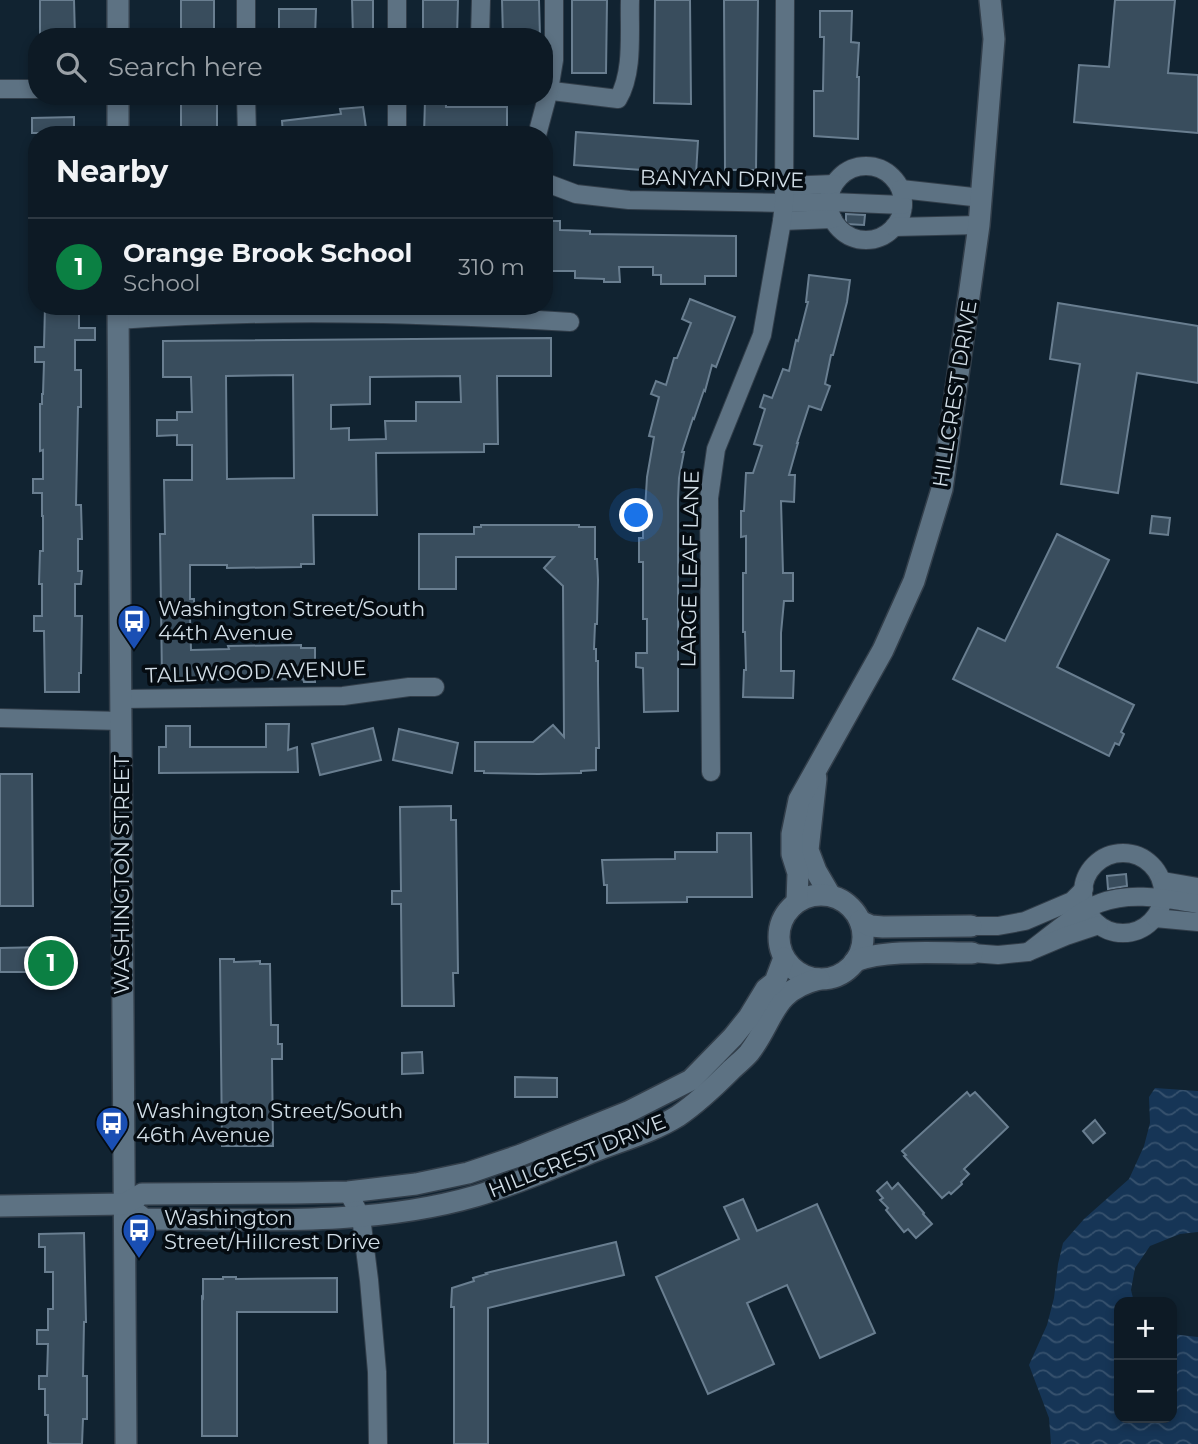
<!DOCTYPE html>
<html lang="en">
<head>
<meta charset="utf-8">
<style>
  body { margin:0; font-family:Montserrat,sans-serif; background:#1b2732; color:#f1f3f6 }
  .controls { position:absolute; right:21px; bottom:21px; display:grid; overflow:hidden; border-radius:14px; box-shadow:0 4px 10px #0003 }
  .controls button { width:63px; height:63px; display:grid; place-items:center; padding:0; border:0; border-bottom:2px solid #2d3842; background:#0d1a25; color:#f1f3f6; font:35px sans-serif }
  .you { position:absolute; left:637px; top:516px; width:24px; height:24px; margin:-18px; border:5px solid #fff; border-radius:50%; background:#1a73e8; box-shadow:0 0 0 10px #1a73e833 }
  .badge { display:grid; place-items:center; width:46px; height:46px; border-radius:50%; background:#0b8043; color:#fff; font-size:23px; font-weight:700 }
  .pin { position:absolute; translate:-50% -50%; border:4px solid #fff; box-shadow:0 2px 7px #0006 }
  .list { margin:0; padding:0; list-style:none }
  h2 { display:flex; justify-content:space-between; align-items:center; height:91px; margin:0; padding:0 28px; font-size:30px }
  h2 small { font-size:23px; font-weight:400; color:#9aa1a7 }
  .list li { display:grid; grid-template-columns:46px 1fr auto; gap:21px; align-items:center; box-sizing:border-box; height:98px; padding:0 28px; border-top:2px solid #2d3842 }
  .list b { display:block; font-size:26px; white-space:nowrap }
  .list p { margin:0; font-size:23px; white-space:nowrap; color:#9aa1a7 }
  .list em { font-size:23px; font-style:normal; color:#9aa1a7 }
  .icon { flex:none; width:38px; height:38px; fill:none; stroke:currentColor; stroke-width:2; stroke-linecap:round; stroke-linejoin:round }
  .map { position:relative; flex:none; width:1198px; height:1444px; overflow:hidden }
  .search { position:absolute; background:#0d1a25; box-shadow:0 4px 10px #0003; left:28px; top:28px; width:525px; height:77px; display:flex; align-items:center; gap:18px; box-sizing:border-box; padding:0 24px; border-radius:28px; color:#9aa1a7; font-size:26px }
  .panel { position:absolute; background:#0d1a25; box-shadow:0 4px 10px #0003; left:28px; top:126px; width:525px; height:189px; border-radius:28px }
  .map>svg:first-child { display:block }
  .water { fill:url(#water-waves) }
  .building { fill:#394d5d; stroke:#697e90; stroke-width:2; fill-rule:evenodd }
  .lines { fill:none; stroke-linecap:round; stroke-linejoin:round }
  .minor-casing { stroke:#323e4a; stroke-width:20 }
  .tertiary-casing { stroke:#323e4a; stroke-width:24 }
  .minor { stroke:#5d7283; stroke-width:18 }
  .tertiary { stroke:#5d7283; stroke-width:21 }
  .labels { text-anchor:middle; stroke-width:7; stroke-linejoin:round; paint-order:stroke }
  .street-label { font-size:21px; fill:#d1dde6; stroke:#050c12 }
  .poi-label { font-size:21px; fill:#d1dde6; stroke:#050c12; text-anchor:start }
</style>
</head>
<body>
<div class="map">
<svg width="1198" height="1444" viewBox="0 0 1198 1444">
  <defs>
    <pattern id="water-waves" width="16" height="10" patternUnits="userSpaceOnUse" patternTransform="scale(1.75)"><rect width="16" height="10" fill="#163556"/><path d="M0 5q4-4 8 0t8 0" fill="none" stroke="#37526e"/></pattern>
  </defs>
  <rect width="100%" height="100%" fill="#112331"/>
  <!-- water -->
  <path class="water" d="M1155 1088 1198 1091V1232L1180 1234 1150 1246 1135 1268 1131 1290 1134 1302H1119V1418H1172V1334L1198 1337V1444H1051L1049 1418 1029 1365 1047 1325 1054 1298 1058 1264 1063 1243 1084 1219 1129 1179 1144 1146 1150 1123 1149 1097Z"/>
  <!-- building -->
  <g class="building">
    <path d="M40 0H74L75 37H40Z"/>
    <rect x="181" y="0" width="33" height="33"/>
    <path d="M352 0H373V37H353Z"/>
    <path d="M423 0H458L457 37H423Z"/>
    <path d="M502 0H539L540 37H503Z"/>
    <path d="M572 0H607L606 73H572Z"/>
    <path d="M655 0H690L691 104 654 103Z"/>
    <path d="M724 0H758L756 170H725Z"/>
    <path d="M1115 0H1175L1168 73 1198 75V133L1074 122 1079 65 1109 67Z"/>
    <path d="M279 9H316L315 37H279Z"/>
    <path d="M820 11H852L851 42 859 43 857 77H859L858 139 814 136V91H823L824 37H820Z"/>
    <path d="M181 96 217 97V135H181Z"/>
    <path d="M425 100H446V107H507V135H424Z"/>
    <path d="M363 107 367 135H283L282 121 341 114 340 109Z"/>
    <path d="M74 117V135H41V133H32V118Z"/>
    <path d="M576 132 698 141 696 174 574 165Z"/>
    <path d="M846 214 865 215 864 225 846 224Z"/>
    <path d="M544 221H560V230L590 231V234L736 236V276H705V284H661V275H653V267H619L620 282H604V279L575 278V271H547L546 262H544Z"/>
    <path d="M809 275 850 280 847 302 833 355H831L825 384 830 386 821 410 809 406 797 443H798L789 475H795L794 502 781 501 783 573H793V601H784L781 633V671H794L793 698 743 697 744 670H746L745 632H743V573H746V536L741 537V511H744L746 473H753L762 446 754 444 765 409 760 407 764 395 772 398 783 369 789 371 796 340 798 341 808 302H806Z"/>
    <path d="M690 299 735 317 716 367 712 365 705 391 704 390 694 419 693 418 682 452H684L679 478 678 500V711L644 712 643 668 636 667V653H647V619H643V562H639V538H643V510H645L647 477 654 437 649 436 659 397 651 394 656 381 666 385 674 358H677L691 323 682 319Z"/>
    <path d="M1058 303 1198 326V383L1137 373 1118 493 1061 484 1080 364 1050 359Z"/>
    <path d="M45 306H75L74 313H79V328H95V340H75V370H81V407H78L76 505H81L82 539H78V571H82L81 584H75V616H82L81 673H79V692H45L44 631H34V616H42V584H39L40 551H43V516H42V493H33V479H43V450L40 451V404H42V394H43L44 362H35V347H44Z"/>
    <path d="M551 338V376H497L498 444H484V452L376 453 377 515H313L314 564H301V567L227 568V565H190V599H194V616H190L191 650 229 649 228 646 301 645V648H315V682H304L303 679 162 680 160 534H165L164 480H192V445H177V435L157 436V420H177V412H192L191 377H163V341ZM293 375 294 478 227 479 226 376ZM460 376 461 402H416V421H385L386 439 349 440V428L331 429V405L370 404V377Z"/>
    <path d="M1152 516 1170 518 1168 535 1150 533Z"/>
    <path d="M481 525H579V527H595V559H597L598 580 597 624H595L594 649H596V661H598V682L599 748H596V770L581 771V773L538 774 484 773V771H475V742H533L553 725 564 737 563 586 544 568 554 557H456V589H419V534H474V527H481Z"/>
    <path d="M1057 534 1109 560 1057 667 1134 705 1121 732 1124 734 1119 745 1115 743 1109 756 953 679 978 628 1005 641Z"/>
    <path d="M266 724H289L288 750 297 747 298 772 159 773V747H166V726H190V747H266Z"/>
    <path d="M373 728 381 760 320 775 312 744Z"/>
    <path d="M399 729 458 743 452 773 393 760Z"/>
    <path d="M0 774H32L33 906H0Z"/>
    <path d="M451 806V820H456L458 973H453L454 1006H402L401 904H392V891H401L400 807Z"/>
    <path d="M717 833H751L752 897H687V902L607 903V885H604L602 860 675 859V852H717Z"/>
    <path d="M1126 874 1127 886 1108 889 1107 876Z"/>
    <path d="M45 947V972H0V948Z"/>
    <path d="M220 959H234V962L260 961V964H270L271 1025H278V1044H282V1059H272L273 1146H222Z"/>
    <path d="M422 1052 423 1073 402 1074V1053Z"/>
    <path d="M515 1077 557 1078V1097H515Z"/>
    <path d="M967 1092 970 1096 975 1092 1008 1127 964 1169 969 1174 961 1182 962 1184 951 1194 949 1192 942 1198 904 1156 906 1155 902 1151Z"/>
    <path d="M1095 1120 1105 1133 1093 1143 1083 1131Z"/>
    <path d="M887 1182 892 1189 898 1183 924 1213 923 1214 932 1224 916 1238 908 1229 904 1232 886 1210 888 1208 880 1200 883 1198 877 1191Z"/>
    <path d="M743 1199 757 1231 817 1204 875 1333 820 1358 787 1285 747 1303 774 1364 708 1394 656 1277 739 1239 724 1207Z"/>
    <path d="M84 1233 86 1322H84L83 1376H87V1419H83L82 1444H52L48 1443V1415H45V1389H39V1376H47L48 1344H37V1330H48V1309H53V1272H45V1247H39V1234Z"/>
    <path d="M616 1242 624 1275 488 1308V1444H454V1307H451L452 1288 474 1281 473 1278 487 1274 486 1273Z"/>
    <path d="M223 1277H236V1279L337 1278V1312H237V1436H202V1297L203 1298V1279H223Z"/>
  </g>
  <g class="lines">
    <defs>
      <g id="minor">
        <path d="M246 0V37"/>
        <path d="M397 0V37"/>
        <path d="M480 37 481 0"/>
        <path d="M0 89H37"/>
        <path d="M544 90 618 99C634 72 629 31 630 0"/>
        <path d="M246 96 247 135"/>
        <path d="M397 96V135"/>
        <path d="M537 135 549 90 554 60V0"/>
        <circle cx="866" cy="203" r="37"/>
        <path d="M544 182 576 194 629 200 784 203 830 202 903 205"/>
        <path d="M784 186 834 184"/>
        <path d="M901 189 982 198"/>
        <path d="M782 221 833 219"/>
        <path d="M894 227 979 225"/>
        <path d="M118 320C269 309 419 313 570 322"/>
        <path d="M121 699 343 696 409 687H435"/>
        <path d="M0 718 121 721"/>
        <path d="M711 772 709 498 716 449 762 335 782 221 784 203 785 0"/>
        <circle cx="1123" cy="893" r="40"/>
        <path d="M1162 881 1198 887"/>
        <path d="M1155 918 1198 922"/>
        <path d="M971 926H998L1025 921 1072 901 1084 889"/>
        <path d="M1028 952C1047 938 1079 910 1100 903 1132 891 1166 899 1198 904"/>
        <path d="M972 953 998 955 1028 952 1066 936 1099 925"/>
        <path d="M348 1192 361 1217 369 1280 377 1372 378 1444"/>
      </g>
      <g id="tertiary">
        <path d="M118 0V37"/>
        <path d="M118 96V135"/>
        <path d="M118 306 126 1444"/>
        <path d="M816 778 808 850 816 871 830 895"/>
        <circle cx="821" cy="937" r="42"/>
        <path d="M797 902 798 873 792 854V834L799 800 883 650 914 581 942 489 979 225 994 39 990 0"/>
        <path d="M860 921 871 926 883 927 971 926"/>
        <path d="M855 961C885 949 939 953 972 953"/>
        <path d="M125 1204 144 1219C254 1219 369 1227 476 1196 513 1185 549 1170 585 1155 615 1142 649 1134 678 1116 697 1103 713 1088 730 1071 736 1065 743 1060 749 1053 775 1020 771 991 819 979"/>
        <path d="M0 1206 125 1204 142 1194 295 1193 348 1192 416 1184 468 1173 521 1155 628 1112 691 1080 733 1037 749 1017 766 989 775 982 784 958"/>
      </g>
    </defs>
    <!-- minor casing -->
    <use href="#minor" class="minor-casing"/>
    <!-- tertiary casing -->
    <use href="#tertiary" class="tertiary-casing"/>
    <!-- minor -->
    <use href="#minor" class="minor"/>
    <!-- tertiary -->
    <use href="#tertiary" class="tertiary"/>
  </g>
  <!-- icons -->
  <defs>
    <symbol id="bus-pin" viewBox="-11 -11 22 30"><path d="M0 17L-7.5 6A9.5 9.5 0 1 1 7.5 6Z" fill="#1a4fb4" stroke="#050c12"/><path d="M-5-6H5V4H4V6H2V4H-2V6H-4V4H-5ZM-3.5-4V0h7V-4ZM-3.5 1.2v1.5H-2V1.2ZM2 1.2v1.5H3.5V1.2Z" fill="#fff"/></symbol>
  </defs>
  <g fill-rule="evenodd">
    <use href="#bus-pin" x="115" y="602" width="38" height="52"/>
    <use href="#bus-pin" x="93" y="1104" width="38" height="52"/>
    <use href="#bus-pin" x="120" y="1211" width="38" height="52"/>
  </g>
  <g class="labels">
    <!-- street labels -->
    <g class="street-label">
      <text transform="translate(722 179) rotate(1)" y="7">BANYAN DRIVE</text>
      <text transform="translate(955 394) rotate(-81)" y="7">HILLCREST DRIVE</text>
      <text transform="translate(690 569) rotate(-89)" y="7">LARGE LEAF LANE</text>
      <text transform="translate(256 672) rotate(-2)" y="7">TALLWOOD AVENUE</text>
      <text transform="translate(122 875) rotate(-90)" y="7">WASHINGTON STREET</text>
      <text transform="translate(577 1156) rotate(-22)" y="7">HILLCREST DRIVE</text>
    </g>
    <!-- poi labels -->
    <g class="poi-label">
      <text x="158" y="616">Washington Street/South<tspan x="158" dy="24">44th Avenue</tspan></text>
      <text x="136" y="1118">Washington Street/South<tspan x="136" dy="24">46th Avenue</tspan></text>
      <text x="164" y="1225">Washington<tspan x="164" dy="24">Street/Hillcrest Drive</tspan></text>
    </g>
  </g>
</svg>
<div class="controls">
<button>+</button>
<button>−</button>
</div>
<div class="you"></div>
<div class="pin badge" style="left:51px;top:963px">1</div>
<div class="search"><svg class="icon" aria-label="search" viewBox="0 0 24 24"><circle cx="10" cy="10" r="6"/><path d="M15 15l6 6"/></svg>Search here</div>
<section class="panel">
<h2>Nearby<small></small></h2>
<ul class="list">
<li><span class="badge">1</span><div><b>Orange Brook School</b><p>School</p></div><em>310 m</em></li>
</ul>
</section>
</div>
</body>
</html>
